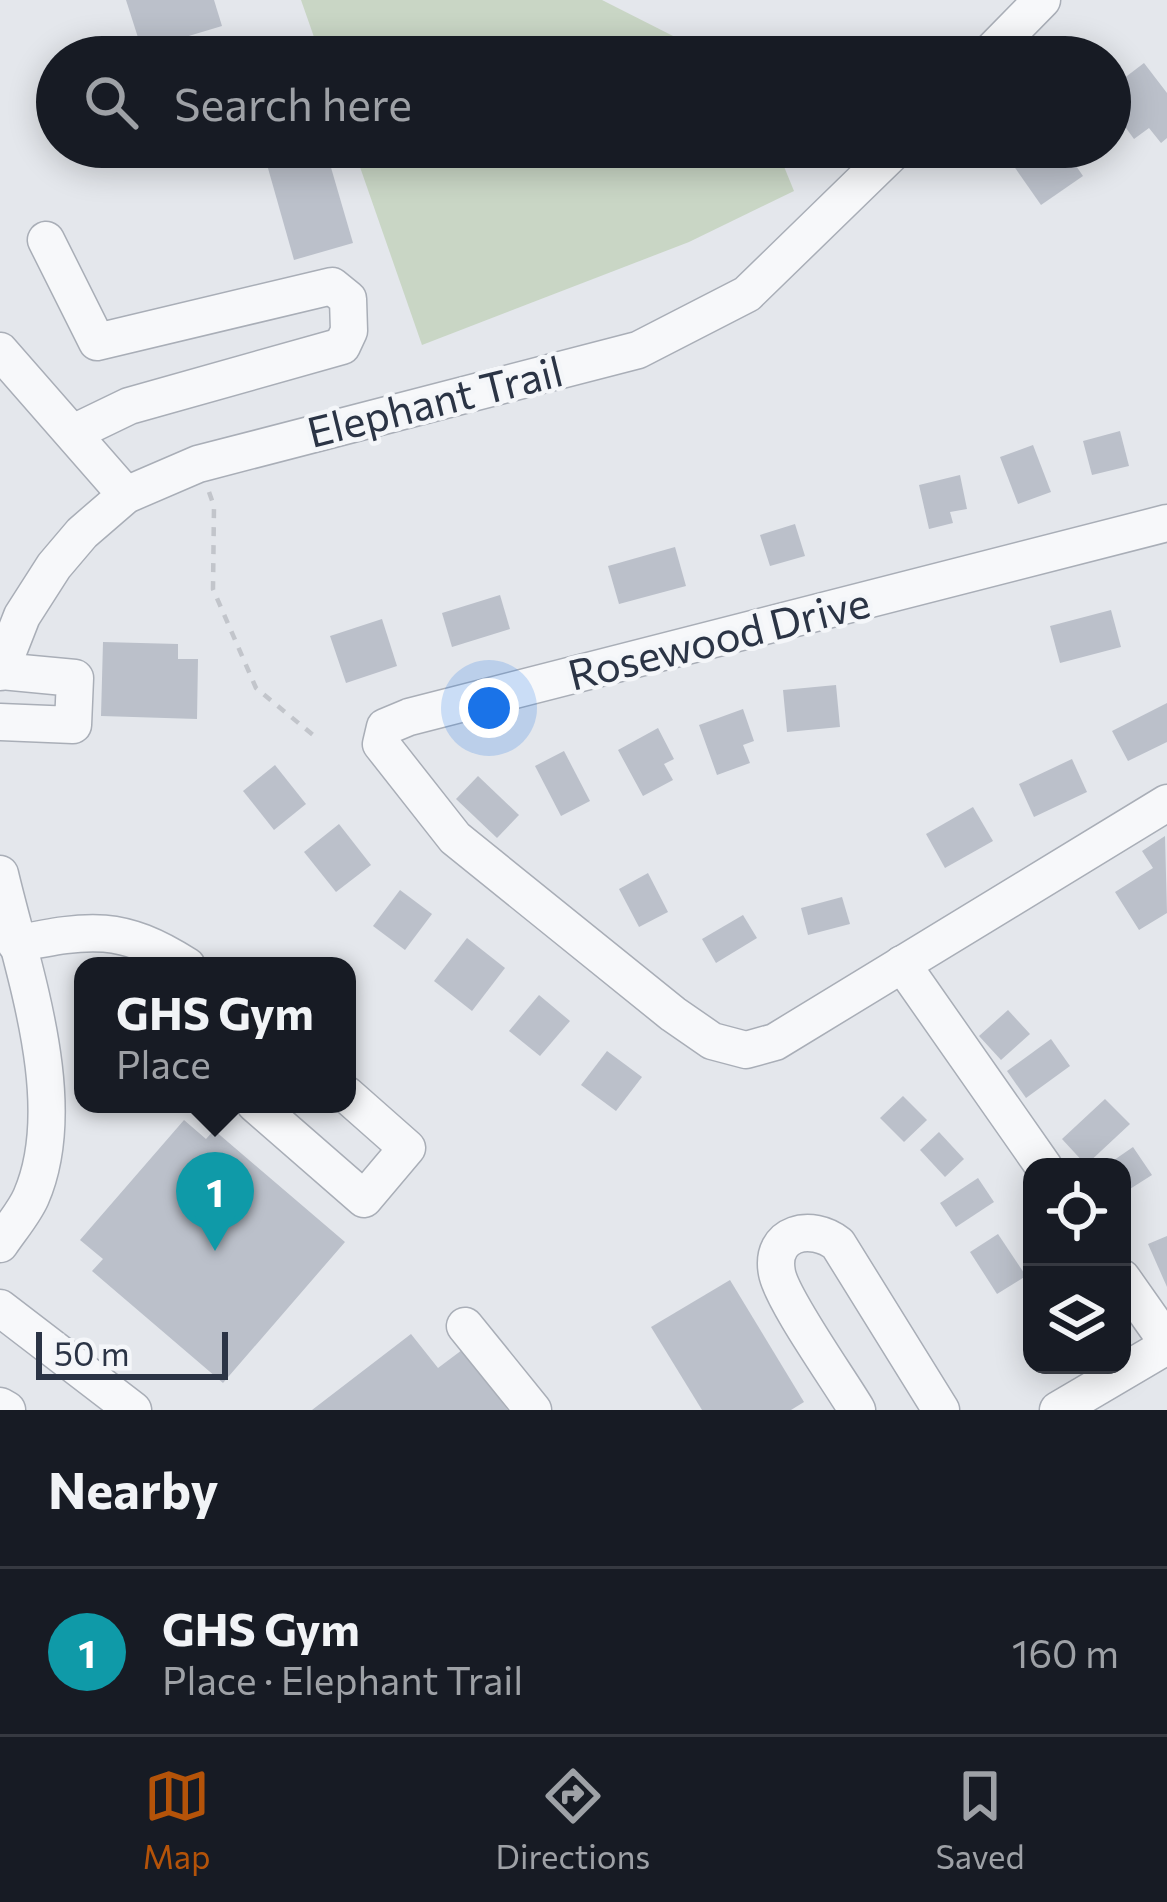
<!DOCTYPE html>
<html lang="en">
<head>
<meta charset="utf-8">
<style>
  body { margin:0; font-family:Commissioner,sans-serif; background:#242831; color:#f1f3f6 }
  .controls { position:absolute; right:36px; bottom:36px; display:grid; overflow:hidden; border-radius:24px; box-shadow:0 6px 30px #0003 }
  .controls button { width:108px; height:108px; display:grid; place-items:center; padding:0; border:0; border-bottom:3px solid #363941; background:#171b24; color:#f1f3f6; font:60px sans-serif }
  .scale { position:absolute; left:36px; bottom:30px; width:192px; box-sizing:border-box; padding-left:12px; border:6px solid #2b3445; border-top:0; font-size:33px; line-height:42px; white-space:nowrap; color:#2b3445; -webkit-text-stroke:9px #f4f6f9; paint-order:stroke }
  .you { position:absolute; left:489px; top:708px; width:42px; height:42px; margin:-30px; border:9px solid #fff; border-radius:50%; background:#1a73e8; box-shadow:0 0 0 18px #1a73e833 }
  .badge { display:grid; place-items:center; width:78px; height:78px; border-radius:50%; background:#b45309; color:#fff; font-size:39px; font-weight:700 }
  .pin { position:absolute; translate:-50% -99px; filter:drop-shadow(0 3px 6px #0008) }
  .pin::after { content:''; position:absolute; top:63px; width:42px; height:36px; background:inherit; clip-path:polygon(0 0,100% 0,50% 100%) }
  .popup { position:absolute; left:74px; top:957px; width:282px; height:156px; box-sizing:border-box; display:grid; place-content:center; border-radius:24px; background:#171b24; filter:drop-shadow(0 3px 9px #0005); font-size:39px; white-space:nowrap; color:#9ea1a6 }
  .popup b { font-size:45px; color:#f1f3f6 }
  .popup::after { content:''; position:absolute; left:50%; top:100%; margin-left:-24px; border:24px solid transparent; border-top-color:#171b24 }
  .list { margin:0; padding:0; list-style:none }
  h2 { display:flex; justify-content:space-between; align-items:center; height:156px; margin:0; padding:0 48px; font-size:51px }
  h2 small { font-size:39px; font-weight:400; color:#9ea1a6 }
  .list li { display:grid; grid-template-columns:78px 1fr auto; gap:36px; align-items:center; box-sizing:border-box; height:168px; padding:0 48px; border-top:3px solid #363941 }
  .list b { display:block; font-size:45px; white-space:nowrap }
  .list p { margin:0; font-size:39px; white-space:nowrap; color:#9ea1a6 }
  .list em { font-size:39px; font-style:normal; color:#9ea1a6 }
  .icon { flex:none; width:66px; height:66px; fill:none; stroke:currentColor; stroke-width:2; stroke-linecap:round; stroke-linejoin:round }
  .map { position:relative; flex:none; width:1167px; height:1410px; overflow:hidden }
  .search { position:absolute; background:#171b24; box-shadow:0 6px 30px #0003; left:36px; right:36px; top:36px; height:132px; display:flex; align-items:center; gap:30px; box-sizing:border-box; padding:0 42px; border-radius:66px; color:#9ea1a6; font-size:45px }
  .sheet { height:324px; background:#171b24 }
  nav { display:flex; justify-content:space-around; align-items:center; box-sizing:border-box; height:168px; border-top:3px solid #363941; background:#171b24; font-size:33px; color:#9ea1a6 }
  nav a { display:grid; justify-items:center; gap:6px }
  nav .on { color:#b45309 }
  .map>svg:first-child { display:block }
  .green { fill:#c9d6c5 }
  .building { fill:#bbc0ca }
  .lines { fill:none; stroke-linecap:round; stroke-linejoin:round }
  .minor-casing { stroke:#a9aeb7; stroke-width:39 }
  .path { stroke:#c2c5cb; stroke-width:4.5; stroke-dasharray:9 9; stroke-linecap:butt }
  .minor { stroke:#f7f8fa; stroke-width:36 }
  .labels { text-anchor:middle; stroke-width:9; stroke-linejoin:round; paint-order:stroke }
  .street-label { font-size:42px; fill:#2b3445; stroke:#f4f6f9 }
</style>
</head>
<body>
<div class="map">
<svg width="1167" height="1410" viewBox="0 0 1167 1410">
  <rect width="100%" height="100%" fill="#e4e7ec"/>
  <!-- green -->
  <g class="green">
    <path d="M301 0H602L679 39 701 57H321Z"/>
    <path d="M353 147H776L794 191 689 242 422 345Z"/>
  </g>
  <!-- building -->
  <g class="building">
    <path d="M126 0H214L222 26 142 50Z"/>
    <path d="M1144 63 1167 93V138L1161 143 1149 128 1134 139 1110 106V89Z"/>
    <path d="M262 147H325L353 243 294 260Z"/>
    <path d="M1032 147H1063L1083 176 1041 205 1011 162Z"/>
    <path d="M1120 431 1129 466 1092 475 1083 441Z"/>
    <path d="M1033 445 1051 492 1018 504 1000 457Z"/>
    <path d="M960 475 967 509 950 512 953 523 929 529 919 485Z"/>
    <path d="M795 524 805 556 770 566 760 535Z"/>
    <path d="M675 547 686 586 619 604 608 566Z"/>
    <path d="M500 595 510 629 452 647 442 613Z"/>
    <path d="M1111 610 1121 647 1060 663 1050 626Z"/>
    <path d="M382 619 397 666 346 683 330 636Z"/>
    <path d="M103 642 178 644V659H198L197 719 101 716Z"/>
    <path d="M836 685 840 727 787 732 783 690Z"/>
    <path d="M1167 703V742L1128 761 1112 731Z"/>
    <path d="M743 709 754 741 743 745 750 763 717 775 699 725Z"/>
    <path d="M658 728 674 759 664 764 673 780 643 796 618 750Z"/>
    <path d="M564 751 590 801 561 816 535 766Z"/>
    <path d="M1072 759 1087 792 1034 817 1019 784Z"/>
    <path d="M275 765 306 804 274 830 243 791Z"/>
    <path d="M478 776 519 815 497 838 456 799Z"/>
    <path d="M973 807 993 841 945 868 926 834Z"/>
    <path d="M339 824 371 865 336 892 304 852Z"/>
    <path d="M1165 836 1167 913 1139 930 1115 892 1153 868 1142 851Z"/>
    <path d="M648 873 668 912 639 927 619 889Z"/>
    <path d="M400 890 432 914 405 950 373 926Z"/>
    <path d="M842 897 850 924 808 935 801 908Z"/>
    <path d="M743 915 757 938 716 963 702 939Z"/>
    <path d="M467 938 505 968 472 1011 434 981Z"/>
    <path d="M539 995 570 1021 540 1056 509 1031Z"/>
    <path d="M1008 1010 1030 1034 1001 1060 979 1036Z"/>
    <path d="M1051 1039 1070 1066 1026 1098 1007 1071Z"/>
    <path d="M607 1051 642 1077 616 1111 581 1085Z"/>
    <path d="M903 1096 927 1120 904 1142 880 1118Z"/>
    <path d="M1105 1099 1130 1124 1086 1165 1062 1139Z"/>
    <path d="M184 1120 206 1139 214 1130 345 1242 223 1383 92 1271 103 1259 80 1240Z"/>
    <path d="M939 1132 964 1159 945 1177 920 1150Z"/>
    <path d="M1133 1147 1152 1175 1122 1194V1167H1104Z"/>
    <path d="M978 1178 994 1202 956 1227 940 1203Z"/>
    <path d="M998 1234 1026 1276 997 1294 970 1252Z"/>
    <path d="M1167 1236V1287L1148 1244Z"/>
    <path d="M730 1280 804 1402 791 1410H702L651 1327Z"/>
    <path d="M411 1334 438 1368 462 1350 508 1410H312Z"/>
  </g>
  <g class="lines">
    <defs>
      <g id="minor">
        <path d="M986 57 1042 0"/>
        <path d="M46 240 97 342 332 286 348 299 349 331 342 346 129 406 73 433"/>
        <path d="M0 351 126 495"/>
        <path d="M1167 523 409 717 385 727 381 744 455 838 673 1014 712 1041 746 1050 775 1042 1167 803"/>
        <path d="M0 672 22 616 54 566 82 533 126 495 198 464 638 350 747 294 898 147"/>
        <path d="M0 722 73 725 75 678 0 671"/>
        <path d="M0 874C22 968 72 1103 31 1197 24 1213 10 1229 0 1244"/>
        <path d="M16 944C90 929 121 924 187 966"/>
        <path d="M902 964 1044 1167"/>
        <path d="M255 1104 364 1199 407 1148 347 1095"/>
        <path d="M1122 1278 1167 1342"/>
        <path d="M0 1308 133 1410"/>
        <path d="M465 1326 533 1410"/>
        <path d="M0 1406 7 1410"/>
        <path d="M857 1410C840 1381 782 1300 777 1273 769 1232 812 1223 838 1244L941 1410"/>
        <path d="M1058 1410 1167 1346"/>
      </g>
    </defs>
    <!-- minor casing -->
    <use href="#minor" class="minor-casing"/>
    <!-- path -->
    <path class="path" d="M209 492 214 506 213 589 256 688 313 735"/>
    <!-- minor -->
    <use href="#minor" class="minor"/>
  </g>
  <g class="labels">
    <!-- street labels -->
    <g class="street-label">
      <text transform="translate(435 402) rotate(-14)" y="15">Elephant Trail</text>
      <text transform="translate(719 639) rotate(-14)" y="15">Rosewood Drive</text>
    </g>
  </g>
</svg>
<div class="controls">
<button><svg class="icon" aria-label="locate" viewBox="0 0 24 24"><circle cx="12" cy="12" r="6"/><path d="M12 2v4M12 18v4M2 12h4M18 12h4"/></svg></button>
<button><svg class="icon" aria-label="layers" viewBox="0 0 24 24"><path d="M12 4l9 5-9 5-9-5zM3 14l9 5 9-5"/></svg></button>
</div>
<div class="scale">50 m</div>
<div class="you"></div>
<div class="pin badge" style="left:215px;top:1251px;background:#0f9aa8">1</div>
<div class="popup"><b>GHS Gym</b>Place</div>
<div class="search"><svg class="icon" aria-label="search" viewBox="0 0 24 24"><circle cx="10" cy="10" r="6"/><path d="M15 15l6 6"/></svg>Search here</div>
</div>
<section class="sheet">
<h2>Nearby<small></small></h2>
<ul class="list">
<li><span class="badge" style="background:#0f9aa8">1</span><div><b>GHS Gym</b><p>Place · Elephant Trail</p></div><em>160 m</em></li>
</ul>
</section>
<nav>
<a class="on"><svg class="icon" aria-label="map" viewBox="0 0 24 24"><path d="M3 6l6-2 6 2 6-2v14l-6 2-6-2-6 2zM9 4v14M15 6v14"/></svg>Map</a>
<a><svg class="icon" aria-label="directions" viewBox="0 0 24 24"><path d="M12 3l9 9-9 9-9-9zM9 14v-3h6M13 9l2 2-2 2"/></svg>Directions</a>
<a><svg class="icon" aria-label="saved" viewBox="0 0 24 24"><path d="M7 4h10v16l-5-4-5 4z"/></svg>Saved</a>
</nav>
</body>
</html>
